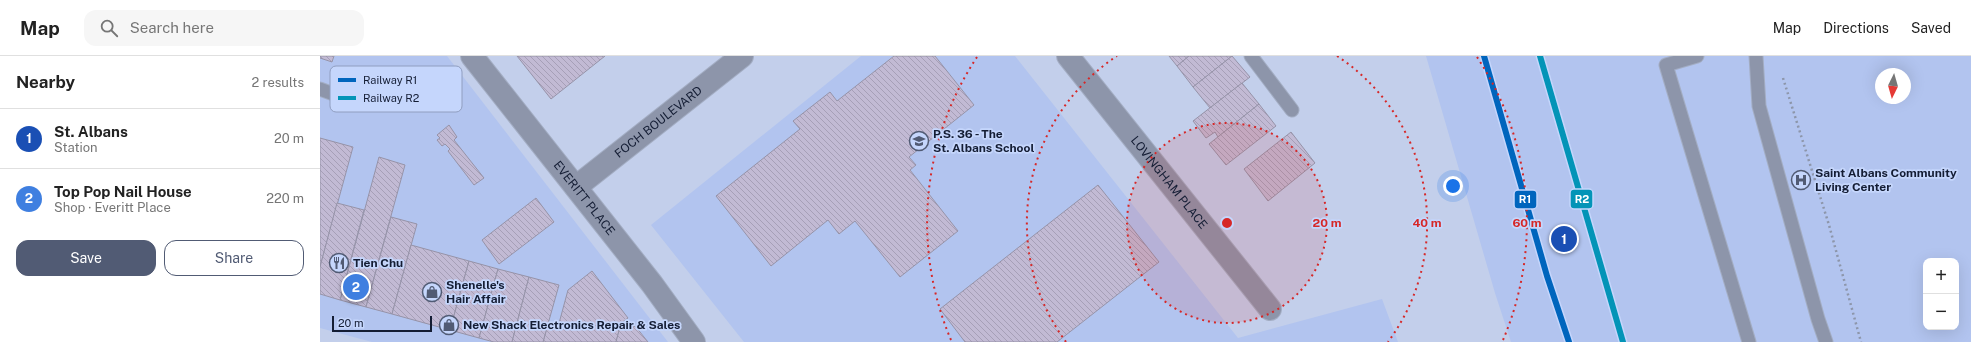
<!DOCTYPE html>
<html lang="en">
<head>
<meta charset="utf-8">
<style>
  body { margin:0; font-family:"Public Sans",sans-serif; background:#f6f6f6; color:#222 }
  .controls { position:absolute; right:12px; bottom:12px; display:grid; overflow:hidden; border-radius:8px; box-shadow:0 4px 16px #0002 }
  .controls button { width:36px; height:36px; display:grid; place-items:center; padding:0; border:0; border-bottom:1px solid #e0e0e0; background:#fff; color:#222; font:20px sans-serif }
  .compass { position:absolute; left:1555px; top:12px; width:36px; height:36px; border-radius:50%; background:#fff; box-shadow:0 4px 16px #0002; rotate:185deg }
  .scale { position:absolute; left:12px; bottom:10px; width:100px; box-sizing:border-box; padding-left:4px; border:2px solid #141d34; border-top:0; font-size:11px; line-height:14px; white-space:nowrap; color:#141d34; -webkit-text-stroke:3px #c5d6fc; paint-order:stroke }
  .you { position:absolute; left:1133px; top:130px; width:14px; height:14px; margin:-10px; border:3px solid #fff; border-radius:50%; background:#1a73e8; box-shadow:0 0 0 6px #1a73e833 }
  .badge { display:grid; place-items:center; width:26px; height:26px; border-radius:50%; background:#515b74; color:#fff; font-size:13px; font-weight:700 }
  .pin { position:absolute; translate:-50% -50%; border:2px solid #fff; box-shadow:0 1px 4px #0006 }
  .list { margin:0; padding:0; list-style:none }
  h2 { display:flex; justify-content:space-between; align-items:center; height:52px; margin:0; padding:0 16px; font-size:17px }
  h2 small { font-size:13px; font-weight:400; color:#767676 }
  .list li { display:grid; grid-template-columns:26px 1fr auto; gap:12px; align-items:center; box-sizing:border-box; height:60px; padding:0 16px; border-top:1px solid #e0e0e0 }
  .list b { display:block; font-size:15px; white-space:nowrap }
  .list p { margin:0; font-size:13px; white-space:nowrap; color:#767676 }
  .list em { font-size:13px; font-style:normal; color:#767676 }
  .actions { display:flex; gap:8px; padding:12px 16px }
  .actions a { flex:1; padding:9px 0; border:1px solid #515b74; border-radius:12px; text-align:center; font-size:14px; color:#515b74 }
  .actions .main { background:#515b74; color:#fff }
  .icon { flex:none; width:22px; height:22px; fill:none; stroke:currentColor; stroke-width:2; stroke-linecap:round; stroke-linejoin:round }
  .map { position:relative; flex:none; width:1651px; height:286px; overflow:hidden }
  header { display:flex; align-items:center; gap:24px; box-sizing:border-box; height:56px; padding:0 20px; background:#fff; border-bottom:1px solid #e0e0e0 }
  header strong { font-size:19px }
  nav { display:flex; gap:22px; margin-inline-start:auto; font-size:14px }
  .search { width:280px; height:36px; background:#f6f6f6; display:flex; align-items:center; gap:10px; box-sizing:border-box; padding:0 14px; border-radius:12px; color:#767676; font-size:15px }
  main { display:flex }
  aside { flex:1; background:#fff }
  .map>svg:first-child { display:block }
  .built { fill:#b2c4ef; fill-rule:evenodd }
  .building { fill:url(#building-back-hatch); stroke:#9693a8 }
  .lines { fill:none; stroke-linecap:round; stroke-linejoin:round }
  .lane-casing { stroke:#a3adc3; stroke-width:15 }
  .street-casing { stroke:#a3adc3; stroke-width:24 }
  .path { stroke:#8d96aa; stroke-width:2.5; stroke-dasharray:2 3; stroke-linecap:butt }
  .lane { stroke:#8d95aa; stroke-width:13 }
  .street { stroke:#8d95aa; stroke-width:22 }
  .rail-1-casing { stroke:#c5d6fc; stroke-width:9 }
  .rail-2-casing { stroke:#c5d6fc; stroke-width:9 }
  .rail-1 { stroke:#0065bd; stroke-width:6 }
  .rail-2 { stroke:#0394b7; stroke-width:6 }
  .ring { fill:none; stroke:#d62828; stroke-width:2; stroke-dasharray:2 4 }
  .labels { text-anchor:middle; stroke-width:3.5; stroke-linejoin:round; paint-order:stroke }
  .street-label { font-size:12px; fill:#141d34; stroke:#c5d6fc }
  .poi-label { font-size:12px; font-weight:bold; fill:#141d34; stroke:#c5d6fc; text-anchor:start }
  .key { fill:#c5d6fc; stroke:#909ec0; stroke-width:1 }
  .key-label { font-size:11px; fill:#141d34 }
  .centre { fill:#d62828; stroke:#c5d6fc; stroke-width:2 }
  .ring-label { font-size:12px; text-anchor:middle; font-weight:bold; fill:#d62828; stroke:#c5d6fc; stroke-width:3.5; stroke-linejoin:round; paint-order:stroke }
  .line-badge { stroke:#c5d6fc; stroke-width:1.5 }
  .badge-label { font-size:11px; text-anchor:middle; font-weight:bold; fill:#fff }
</style>
</head>
<body>
<header>
<strong>Map</strong>
<div class="search"><svg class="icon" aria-label="search" viewBox="0 0 24 24"><circle cx="10" cy="10" r="6"/><path d="M15 15l6 6"/></svg>Search here</div>
<nav><a>Map</a><a>Directions</a><a>Saved</a></nav>
</header>
<main>
<aside>
<h2>Nearby<small>2 results</small></h2>
<ul class="list">
<li><span class="badge" style="background:#1a4fb4">1</span><div><b>St. Albans</b><p>Station</p></div><em>20 m</em></li>
<li><span class="badge" style="background:#3f7fe0">2</span><div><b>Top Pop Nail House</b><p>Shop · Everitt Place</p></div><em>220 m</em></li>
</ul>
<div class="actions"><a class="main">Save</a><a>Share</a></div>
</aside>
<div class="map">
<svg width="1651" height="286" viewBox="0 0 1651 286">
  <defs>
    <pattern id="building-back-hatch" width="6" height="6" patternUnits="userSpaceOnUse"><rect width="6" height="6" fill="#c2bad4"/><path d="M-1 5l2 2M0 0l6 6M5-1l2 2" fill="none" stroke="#a69fb7"/></pattern>
  </defs>
  <rect width="100%" height="100%" fill="#c3cfeb"/>
  <!-- built -->
  <g class="built">
    <path d="M0 0H127L348 286H52L0 272Z"/>
    <path d="M541 0H695L918 282 1062 243 1078 286H424L331 169Z"/>
    <path d="M1106 0H1651V286H1191L1175 237ZM1561 18H1585V42H1561ZM1606 205H1636V271H1606Z"/>
  </g>
  <!-- building -->
  <g class="building">
    <path d="M0 0H14L12 6 0 2Z"/>
    <path d="M197 0H285L231 43Z"/>
    <path d="M574 0H615L654 49 589 101 596 109 590 114 638 175 580 221 535 165 519 178 508 164 451 210 396 140 480 73 473 65 510 36 517 45Z"/>
    <path d="M849 0H869L857 10Z"/>
    <path d="M869 0H912L873 31 857 10Z"/>
    <path d="M912 0 930 21 890 52 873 31Z"/>
    <path d="M922 27 939 48 898 81 895 76 886 82 873 65Z"/>
    <path d="M939 48 956 70 906 109 889 88Z"/>
    <path d="M129 69 137 81 134 84 164 122 154 129 128 95 130 93 125 88 122 90 117 84 120 82 117 79Z"/>
    <path d="M971 76 995 107 948 145 924 113Z"/>
    <path d="M0 82 33 91 0 211Z"/>
    <path d="M59 101 85 109 46 251 20 244Z"/>
    <path d="M778 129 839 206 737 286H645L620 253Z"/>
    <path d="M216 142 234 166 179 208 162 184Z"/>
    <path d="M17 147 44 154 20 244 0 238V211Z"/>
    <path d="M71 161 97 168 72 258 46 251Z"/>
    <path d="M91 189 149 205 130 274 72 258Z"/>
    <path d="M149 205 178 213 159 282 130 274Z"/>
    <path d="M178 213 209 221 192 286H174L159 282Z"/>
    <path d="M272 215 308 262 301 267 296 286H223L228 268 238 271 248 234Z"/>
    <path d="M209 221 239 229 228 268 223 286H192Z"/>
    <path d="M301 267 316 271 328 286H296Z"/>
  </g>
  <g class="lines">
    <defs>
      <g id="lane">
        <path d="M931 0 972 54"/>
        <path d="M1377 0 1346 9 1429 286"/>
        <path d="M1436 0 1439 50 1498 263 1506 286"/>
        <path d="M0 33 27 43"/>
      </g>
      <g id="street">
        <path id="s1" d="M152 0 332 228 374 286"/>
        <path id="s2" d="M748 0 950 253"/>
        <path id="s3" d="M256 131 422 0"/>
      </g>
    </defs>
    <!-- lane casing -->
    <use href="#lane" class="lane-casing"/>
    <!-- street casing -->
    <use href="#street" class="street-casing"/>
    <!-- path -->
    <path class="path" d="M1463 22 1509 169 1541 286"/>
    <!-- lane -->
    <use href="#lane" class="lane"/>
    <!-- street -->
    <use href="#street" class="street"/>
    <defs>
      <path id="rail-1" d="M1164 0 1227 220 1249 286"/>
      <path id="rail-2" d="M1220 0 1303 286"/>
    </defs>
    <!-- rail-1 casing -->
    <use href="#rail-1" class="rail-1-casing"/>
    <!-- rail-2 casing -->
    <use href="#rail-2" class="rail-2-casing"/>
    <!-- rail-1 -->
    <use href="#rail-1" class="rail-1"/>
    <!-- rail-2 -->
    <use href="#rail-2" class="rail-2"/>
  </g>
  <!-- distance rings -->
  <circle cx="907" cy="167" r="100" fill="#d62828" fill-opacity=".12"/>
  <g class="ring">
    <circle cx="907" cy="167" r="100"/>
    <path d="M746 286A200 200 0 0 1 797 0M1017 0A200 200 0 0 1 1068 286"/>
    <path d="M631 284A300 300 0 0 1 657 1M1157 1A300 300 0 0 1 1183 284"/>
  </g>
  <!-- icons -->
  <defs>
    <symbol id="school-ring" viewBox="-11 -11 22 22"><circle r="9.5" fill="#c5d6fc" stroke="#515b74" stroke-width="1.5"/><path d="M0-5L7-2L0 1L-7-2ZM-4 1L0 2.5L4 1V4Q0 6-4 4Z" fill="#515b74"/></symbol>
    <symbol id="hospital-ring" viewBox="-11 -11 22 22"><circle r="9.5" fill="#c5d6fc" stroke="#515b74" stroke-width="1.5"/><path d="M-5-5h3v3.5h4V-5h3V5h-3V1.5h-4V5h-3Z" fill="#515b74"/></symbol>
    <symbol id="restaurant-ring" viewBox="-11 -11 22 22"><circle r="9.5" fill="#c5d6fc" stroke="#515b74" stroke-width="1.5"/><path d="M-5-6h1v4h1v-4h1v4h1v-4h1v5L-1.5 .5V6h-2V.5L-5-1ZM5-6V6H3V1.5H1.5Q1.5-4 5-6Z" fill="#515b74"/></symbol>
    <symbol id="shop-ring" viewBox="-11 -11 22 22"><circle r="9.5" fill="#c5d6fc" stroke="#515b74" stroke-width="1.5"/><path d="M-5-2.5h2.3a2.7 3.5 0 0 1 5.4 0H5L5.5 6h-11ZM-1.5-2.5h3a1.5 2.3 0 0 0-3 0Z" fill="#515b74"/></symbol>
  </defs>
  <g fill-rule="evenodd">
    <use href="#school-ring" x="588" y="74" width="22" height="22"/>
    <use href="#hospital-ring" x="1470" y="113" width="22" height="22"/>
    <use href="#restaurant-ring" x="8" y="196" width="22" height="22"/>
    <use href="#shop-ring" x="101" y="225" width="22" height="22"/>
    <use href="#shop-ring" x="118" y="258" width="22" height="22"/>
  </g>
  <g class="labels">
    <!-- street labels -->
    <g class="street-label">
      <text dy="4" stroke="none"><textPath href="#s3" startOffset="105">FOCH BOULEVARD</textPath></text>
      <text dy="4" stroke="none"><textPath href="#s2" startOffset="162">LOVINGHAM PLACE</textPath></text>
      <text dy="4" stroke="none"><textPath href="#s1" startOffset="181">EVERITT PLACE</textPath></text>
    </g>
    <!-- poi labels -->
    <g class="poi-label">
      <text x="613" y="82">P.S. 36 - The<tspan x="613" dy="14">St. Albans School</tspan></text>
      <text x="1495" y="121">Saint Albans Community<tspan x="1495" dy="14">Living Center</tspan></text>
      <text x="33" y="211">Tien Chu</text>
      <text x="126" y="233">Shenelle's<tspan x="126" dy="14">Hair Affair</tspan></text>
      <text x="143" y="273">New Shack Electronics Repair &amp; Sales</text>
    </g>
  </g>
  <!-- legend -->
  <rect x="10" y="10" width="132" height="46" rx="6" class="key"/>
  <rect x="18" y="22" width="18" height="4" fill="#0065bd"/>
  <rect x="18" y="40" width="18" height="4" fill="#0394b7"/>
  <g class="key-label">
    <text x="43" y="28">Railway R1</text>
    <text x="43" y="46">Railway R2</text>
  </g>
  <circle cx="907" cy="167" r="6" class="centre"/>
  <g class="ring-label">
    <text x="1007" y="171">20 m</text>
    <text x="1107" y="171">40 m</text>
    <text x="1207" y="171">60 m</text>
  </g>
  <g class="line-badge">
    <rect x="1250" y="133" width="23" height="20" rx="4" fill="#0394b7"/>
    <rect x="1194" y="134" width="23" height="19" rx="4" fill="#0065bd"/>
  </g>
  <g class="badge-label">
    <text x="1262" y="147">R2</text>
    <text x="1205" y="147">R1</text>
  </g>
</svg>
<div class="controls">
<button>+</button>
<button>−</button>
</div>
<svg class="compass" viewBox="-18 -18 36 36"><path d="M0-13l5 13h-10z" fill="#e53935"/><path d="M0 13l5-13h-10z" fill="#767676"/></svg>
<div class="scale">20 m</div>
<div class="you"></div>
<div class="pin badge" style="left:1244px;top:183px;background:#1a4fb4">1</div>
<div class="pin badge" style="left:36px;top:231px;background:#3f7fe0">2</div>
</div>
</main>
</body>
</html>
